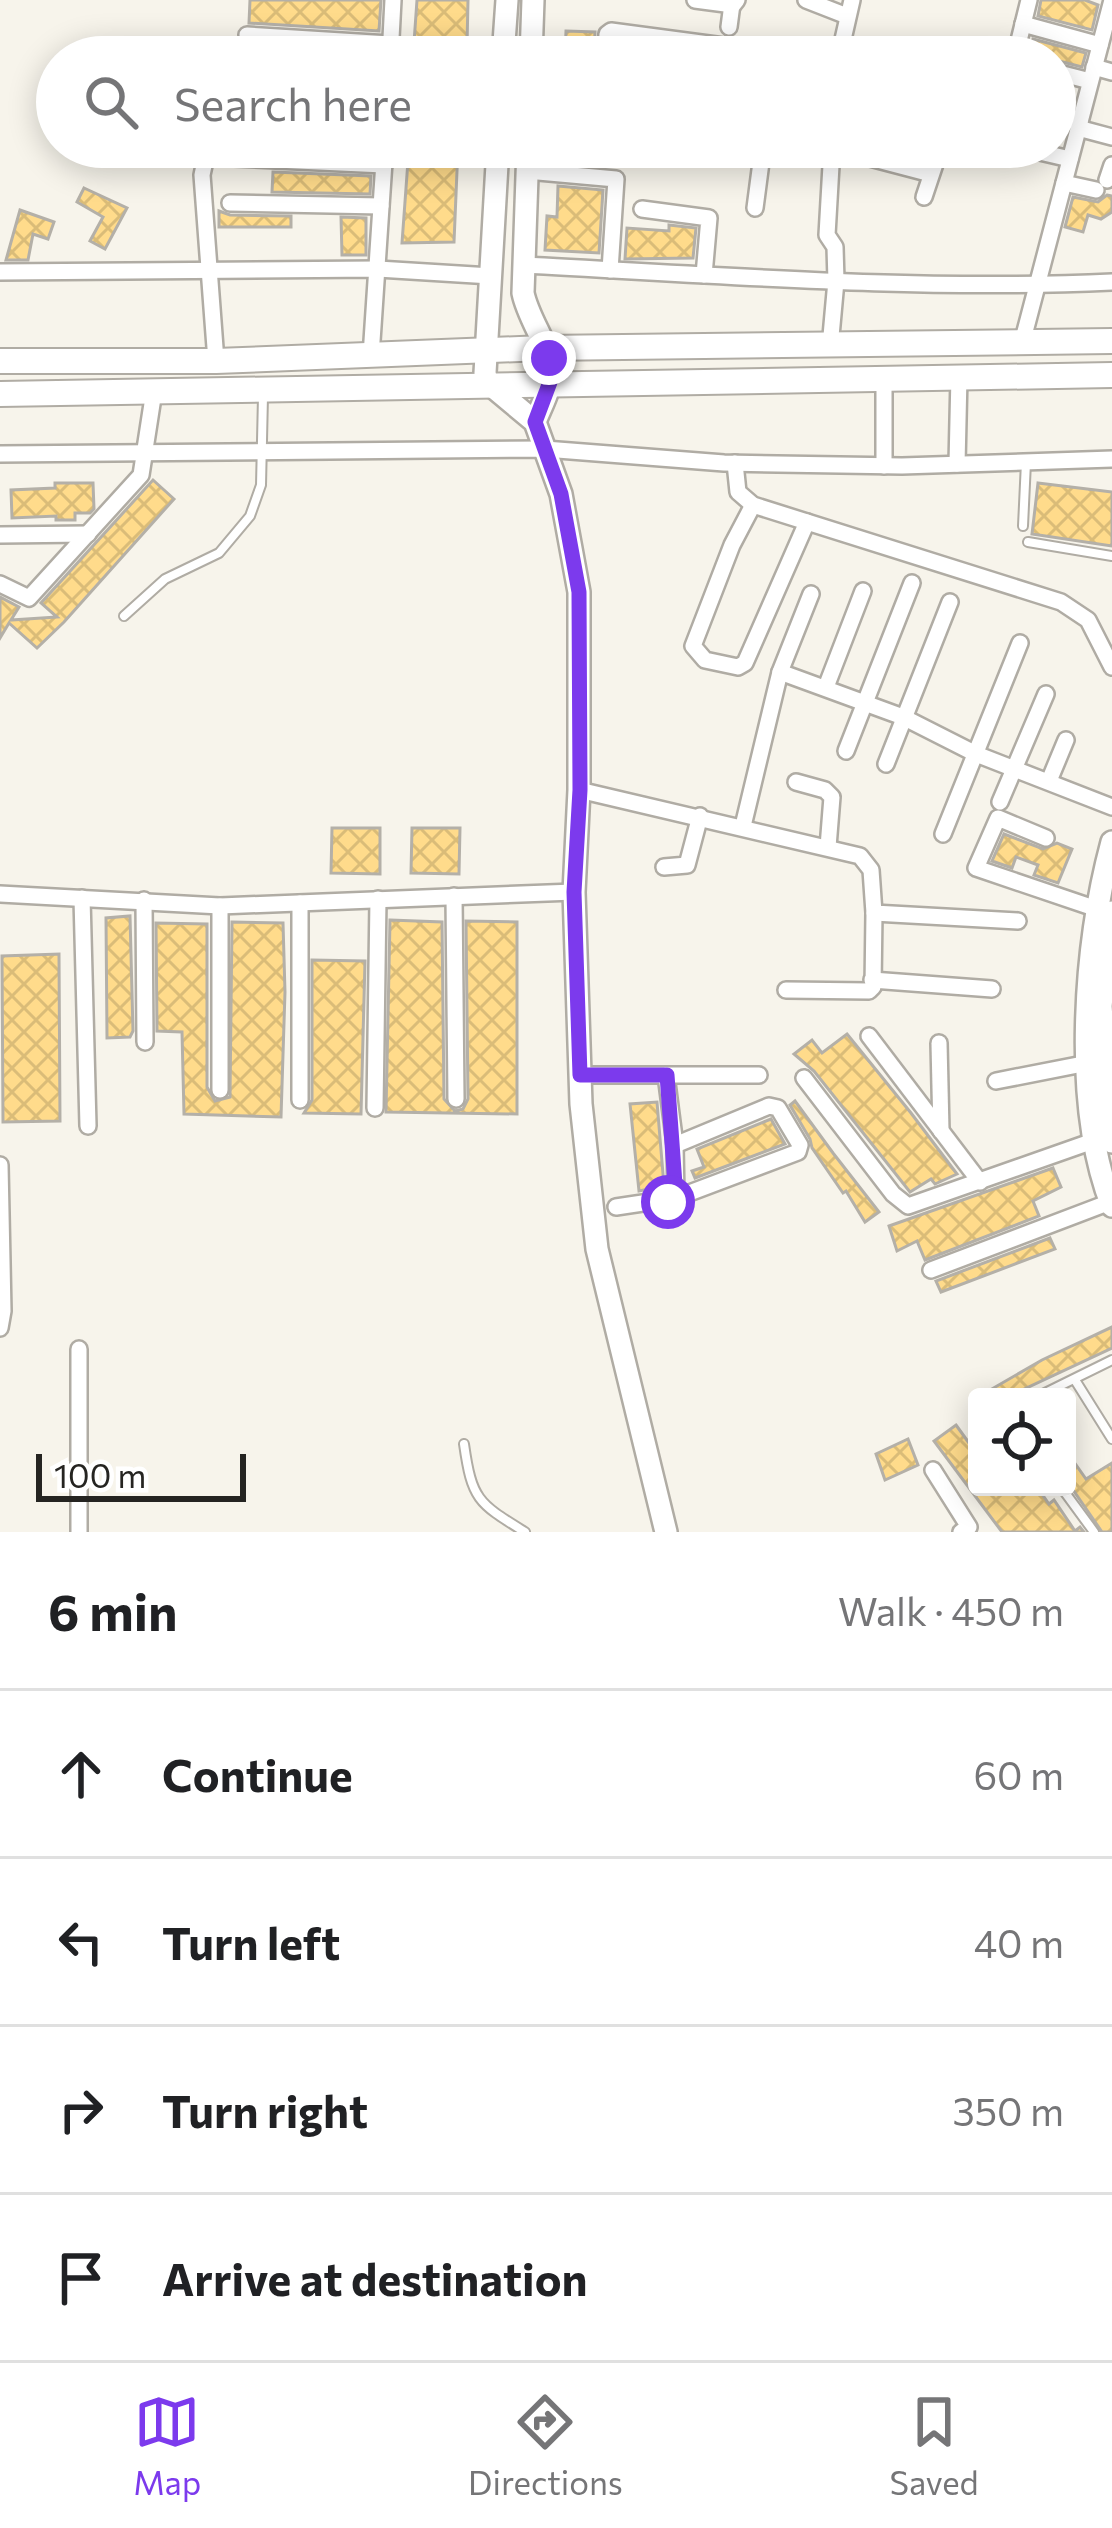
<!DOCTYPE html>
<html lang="en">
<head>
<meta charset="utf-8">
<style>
  body { margin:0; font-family:Commissioner,sans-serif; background:#f2f2f2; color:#202124 }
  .controls { position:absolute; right:36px; bottom:36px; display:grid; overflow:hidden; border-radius:12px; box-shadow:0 6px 30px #0003 }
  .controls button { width:108px; height:108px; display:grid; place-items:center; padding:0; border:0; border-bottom:3px solid #e0e0e0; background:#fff; color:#202124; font:60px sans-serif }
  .scale { position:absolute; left:36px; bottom:30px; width:210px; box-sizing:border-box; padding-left:12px; border:6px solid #252421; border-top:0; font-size:33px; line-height:42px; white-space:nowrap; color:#252421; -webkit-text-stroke:9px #fff; paint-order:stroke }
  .stop { position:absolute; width:36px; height:36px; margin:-27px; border:9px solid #7c3aed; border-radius:50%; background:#fff }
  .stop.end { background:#7c3aed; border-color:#fff; box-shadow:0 3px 12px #0008 }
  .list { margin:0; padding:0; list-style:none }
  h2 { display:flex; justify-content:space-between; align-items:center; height:156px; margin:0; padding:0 48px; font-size:51px }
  h2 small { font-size:39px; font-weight:400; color:#757577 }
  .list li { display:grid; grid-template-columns:78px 1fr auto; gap:36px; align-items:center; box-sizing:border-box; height:168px; padding:0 48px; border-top:3px solid #e0e0e0 }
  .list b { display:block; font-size:45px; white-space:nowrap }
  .list em { font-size:39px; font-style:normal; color:#757577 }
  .icon { flex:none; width:66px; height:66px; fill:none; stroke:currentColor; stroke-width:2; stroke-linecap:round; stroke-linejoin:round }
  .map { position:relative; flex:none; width:1112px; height:1532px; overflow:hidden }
  .search { position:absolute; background:#fff; box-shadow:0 6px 30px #0003; left:36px; right:36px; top:36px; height:132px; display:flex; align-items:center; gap:30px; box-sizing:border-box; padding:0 42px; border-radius:66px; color:#757577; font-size:45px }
  .sheet { height:828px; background:#fff }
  nav { display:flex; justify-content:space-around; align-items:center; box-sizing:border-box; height:168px; border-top:3px solid #e0e0e0; background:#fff; font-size:33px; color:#757577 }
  nav a { display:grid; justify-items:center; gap:6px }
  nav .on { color:#7c3aed }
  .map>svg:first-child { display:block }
  .building { fill:url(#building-cross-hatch); stroke:#b4b0a8; stroke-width:3 }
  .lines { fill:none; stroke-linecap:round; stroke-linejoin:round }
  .lane-casing { stroke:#b0aca4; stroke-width:12 }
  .street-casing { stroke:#b0aca4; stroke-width:20 }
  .secondary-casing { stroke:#b0aca4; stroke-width:26 }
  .primary-casing { stroke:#b0aca4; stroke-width:28 }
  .lane { stroke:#fff; stroke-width:8 }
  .street { stroke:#fff; stroke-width:15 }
  .secondary { stroke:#fff; stroke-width:21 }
  .primary { stroke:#fff; stroke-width:24 }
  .route { stroke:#7c3aed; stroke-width:15 }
</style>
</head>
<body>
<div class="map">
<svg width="1112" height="1532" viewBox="0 0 1112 1532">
  <defs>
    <pattern id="building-cross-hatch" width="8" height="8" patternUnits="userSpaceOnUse" patternTransform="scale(3)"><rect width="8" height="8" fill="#ffdb8b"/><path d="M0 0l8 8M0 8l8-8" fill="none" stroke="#dabc78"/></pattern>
  </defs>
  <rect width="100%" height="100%" fill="#f7f4eb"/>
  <!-- building -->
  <g class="building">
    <path d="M250 0H381L379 31 249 23Z"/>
    <path d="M417 0H468L467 46 434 45V57H413Z"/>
    <path d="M1041 0H1085L1098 5 1092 30 1038 16Z"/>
    <path d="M566 31 595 32 594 57H565Z"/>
    <path d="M1033 39 1086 53 1082 67 1055 60V57H1029Z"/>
    <path d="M246 47 378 55V57H246Z"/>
    <path d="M409 147H458L454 242 402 243Z"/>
    <path d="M273 172 371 176 370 194 272 192Z"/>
    <path d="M558 186 603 190 599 253 545 250 547 216 557 217Z"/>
    <path d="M84 188 127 208 105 249 90 241 103 217 77 202Z"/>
    <path d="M1107 195 1112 196V212L1101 219 1088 215 1083 232 1065 227 1073 197 1098 202Z"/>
    <path d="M20 210 54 222 48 239 33 234 28 260H6Z"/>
    <path d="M219 211 230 215 291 216V227H219Z"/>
    <path d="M341 217 366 218V255H342Z"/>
    <path d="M669 225 696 228 693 258 625 259 627 228 669 231Z"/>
    <path d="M153 480 174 499 64 622 37 648 9 623 0 638V597L19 607 11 620 57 617 41 603Z"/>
    <path d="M55 483H93L94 509 90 513H75V520H56V516L12 518 11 490 55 488Z"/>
    <path d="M1038 483 1112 492V546L1032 534Z"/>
    <path d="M332 828H380V874L331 873Z"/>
    <path d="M412 828H460L459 874 411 873Z"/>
    <path d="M1004 834 1043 849 1057 843 1072 849 1058 883 1034 875 1038 865 1016 857 1012 868 992 861Z"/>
    <path d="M130 916 133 1031 130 1037 107 1038 106 918Z"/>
    <path d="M390 920 442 922 444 1099 455 1111 463 1109 468 1099 466 921 517 922V1114L386 1112Z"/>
    <path d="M232 922 283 923 285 992 281 1117 184 1114 182 1032 157 1031 156 923 207 924V1087L215 1101 230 1097Z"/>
    <path d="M59 954 60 1121 3 1122 2 956Z"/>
    <path d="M312 960 365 961 361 1114 304 1113 312 1100Z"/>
    <path d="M847 1034 911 1113 957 1174 935 1184 931 1179 910 1192 814 1071 794 1054 812 1040 822 1053Z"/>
    <path d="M795 1101 833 1153 879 1212 865 1222 846 1191 843 1193 812 1148 810 1139 790 1105Z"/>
    <path d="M657 1102 664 1186 639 1191 630 1104Z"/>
    <path d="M771 1119 785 1144 695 1178 692 1171 704 1167 697 1149Z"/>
    <path d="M1053 1168 1061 1187 1033 1201 1039 1216 925 1260 917 1241 897 1251 889 1226Z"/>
    <path d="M1050 1238 1055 1249 941 1292 936 1281Z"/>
    <path d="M1112 1327V1348L1016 1393 1018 1397H978L1042 1360Z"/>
    <path d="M956 1425 977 1454V1487H1037L1049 1504 1054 1500 1075 1531 1080 1527 1084 1532H1002L934 1441Z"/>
    <path d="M908 1439 918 1465 885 1480 876 1454Z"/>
    <path d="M1067 1452 1086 1479 1112 1463V1532H1102L1067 1481Z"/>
  </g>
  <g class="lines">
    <defs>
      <g id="lane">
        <path d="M1023 526 1026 462"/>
        <path d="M1028 542 1112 556"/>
        <path d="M124 616 165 579 219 553 250 516 261 485 263 396"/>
        <path d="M1075 1380 1112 1439"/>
        <path d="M1037 1397 1112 1360"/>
        <path d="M464 1444C472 1500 478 1503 525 1532"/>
        <path d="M1061 1487 1094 1532"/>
      </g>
      <g id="street">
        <path d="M695 0 733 5 737 0"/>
        <path d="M806 0 847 16"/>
        <path d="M1023 24 1100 45"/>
        <path d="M729 27 732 4"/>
        <path d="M247 35 390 44"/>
        <path d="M390 57 393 0"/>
        <path d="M606 57 607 34 611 31 739 48"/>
        <path d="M839 57 852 0"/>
        <path d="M1015 57 1029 0"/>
        <path d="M1094 67 1112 72"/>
        <path d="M1055 72 1090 81"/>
        <path d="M1055 116 1080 122"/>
        <path d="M1078 128 1112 137"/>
        <path d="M828 147 931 174"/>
        <path d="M1018 147 1070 159"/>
        <path d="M206 156 202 175 216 361"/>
        <path d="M599 157 600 147"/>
        <path d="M234 158 384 165"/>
        <path d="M527 171 616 179 610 270"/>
        <path d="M1107 180 1112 165"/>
        <path d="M1064 183 1096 190"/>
        <path d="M924 197 936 161"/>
        <path d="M230 203 381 206"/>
        <path d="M755 208 763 147"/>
        <path d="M642 209 709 218 704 275"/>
        <path d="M523 265C719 275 916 291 1112 282"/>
        <path d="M0 272 378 269 491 276"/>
        <path d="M1022 343 1112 0"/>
        <path d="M830 347 836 281 835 247 827 235 832 148"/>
        <path d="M371 356 385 147"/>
        <path d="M884 377V466"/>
        <path d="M0 454 545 449 724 463 902 466 1112 459"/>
        <path d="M735 463 738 492 753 505 1061 602 1088 620 1112 667"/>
        <path d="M957 464 959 376"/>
        <path d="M753 505 732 545 693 646 705 660 738 667 745 663 807 522"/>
        <path d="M0 535 88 534"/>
        <path d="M0 584 29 598 141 475 154 391"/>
        <path d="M780 672 903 717 976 754 1112 807"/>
        <path d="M826 687 863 591"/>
        <path d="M846 751 912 583"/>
        <path d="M886 764 950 602"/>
        <path d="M1049 781 1066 740"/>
        <path d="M796 782 825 790 832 797 828 847"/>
        <path d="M579 790 860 856 871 870 874 913 1018 921"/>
        <path d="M1000 802 1046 694"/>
        <path d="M743 826 780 672 811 594"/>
        <path d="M943 834 1020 643"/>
        <path d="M1046 838 998 818 976 868 1097 909"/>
        <path d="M664 867 687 865 700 816"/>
        <path d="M0 894 220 906 574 892"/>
        <path d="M454 896 456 1099"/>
        <path d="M82 898 88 1126"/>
        <path d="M144 900 145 1042"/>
        <path d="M300 903V1100"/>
        <path d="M872 980 992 989"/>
        <path d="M786 990 869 991 873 987 874 913"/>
        <path d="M869 1036 980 1182"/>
        <path d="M939 1043 941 1131"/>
        <path d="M580 1075H759"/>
        <path d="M804 1078 893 1194 908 1206 1096 1140"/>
        <path d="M996 1081 1088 1063"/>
        <path d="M220 1090V906"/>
        <path d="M375 1108 378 899"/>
        <path d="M675 1145 769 1106 778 1108 800 1145 798 1152 676 1198"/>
        <path d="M0 1165 3 1311 0 1328"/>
        <path d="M616 1207 676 1198 675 1145 666 1075"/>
        <path d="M931 1270 1110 1202"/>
        <path d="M933 1470 969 1527 961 1532"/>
        <path d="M79 1532V1349"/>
      </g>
      <g id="secondary">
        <path d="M503 57 507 0"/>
        <path d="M531 57 533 0"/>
        <path d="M498 147 485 373 487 382 535 422 561 494 579 592V790L574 892 581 1104 597 1249 666 1532"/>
        <path d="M528 147 523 293C528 318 548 344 551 366 554 384 541 406 535 422"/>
        <path d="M1112 842C1084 946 1072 1105 1112 1206"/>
        <path d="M1112 912 1101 1006 1112 1142"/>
      </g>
      <g id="primary">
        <path d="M0 361H216L543 348 1112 341"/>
        <path d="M0 394 1112 375"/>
      </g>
    </defs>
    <!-- lane casing -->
    <use href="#lane" class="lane-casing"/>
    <!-- street casing -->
    <use href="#street" class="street-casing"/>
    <!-- secondary casing -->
    <use href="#secondary" class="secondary-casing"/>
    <!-- primary casing -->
    <use href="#primary" class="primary-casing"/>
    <!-- lane -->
    <use href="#lane" class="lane"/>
    <!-- street -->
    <use href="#street" class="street"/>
    <!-- secondary -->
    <use href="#secondary" class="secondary"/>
    <!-- primary -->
    <use href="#primary" class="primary"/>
  </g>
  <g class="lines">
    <!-- route -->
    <path class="route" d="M549 358 550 382 535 422 561 494 579 592 580 790 574 892 580 1075H667L676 1198 668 1202"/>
  </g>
</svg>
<div class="controls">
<button><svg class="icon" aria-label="locate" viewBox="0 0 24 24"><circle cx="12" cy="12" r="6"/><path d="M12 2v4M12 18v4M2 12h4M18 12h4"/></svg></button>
</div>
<div class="scale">100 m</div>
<div class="stop" style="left:668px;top:1202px"></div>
<div class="stop end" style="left:549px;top:358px"></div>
<div class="search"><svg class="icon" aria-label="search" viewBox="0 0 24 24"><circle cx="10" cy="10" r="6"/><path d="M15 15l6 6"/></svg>Search here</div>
</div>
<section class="sheet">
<h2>6 min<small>Walk · 450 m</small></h2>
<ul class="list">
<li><svg class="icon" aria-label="ahead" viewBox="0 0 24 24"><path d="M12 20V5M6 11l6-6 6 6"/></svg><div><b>Continue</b></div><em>60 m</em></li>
<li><svg class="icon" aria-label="left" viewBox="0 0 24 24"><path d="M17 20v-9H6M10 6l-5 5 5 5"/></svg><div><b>Turn left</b></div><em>40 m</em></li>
<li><svg class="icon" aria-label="right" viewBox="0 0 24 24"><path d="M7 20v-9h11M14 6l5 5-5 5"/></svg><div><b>Turn right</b></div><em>350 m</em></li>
<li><svg class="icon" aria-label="arrive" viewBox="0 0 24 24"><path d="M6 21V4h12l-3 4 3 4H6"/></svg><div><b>Arrive at destination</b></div></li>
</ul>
</section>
<nav>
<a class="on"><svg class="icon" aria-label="map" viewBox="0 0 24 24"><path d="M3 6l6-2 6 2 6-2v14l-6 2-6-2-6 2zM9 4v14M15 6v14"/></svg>Map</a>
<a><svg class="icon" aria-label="directions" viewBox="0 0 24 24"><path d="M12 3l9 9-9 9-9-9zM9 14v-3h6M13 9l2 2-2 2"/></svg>Directions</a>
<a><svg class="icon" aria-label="saved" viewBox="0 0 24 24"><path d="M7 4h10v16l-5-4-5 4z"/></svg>Saved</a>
</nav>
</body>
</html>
